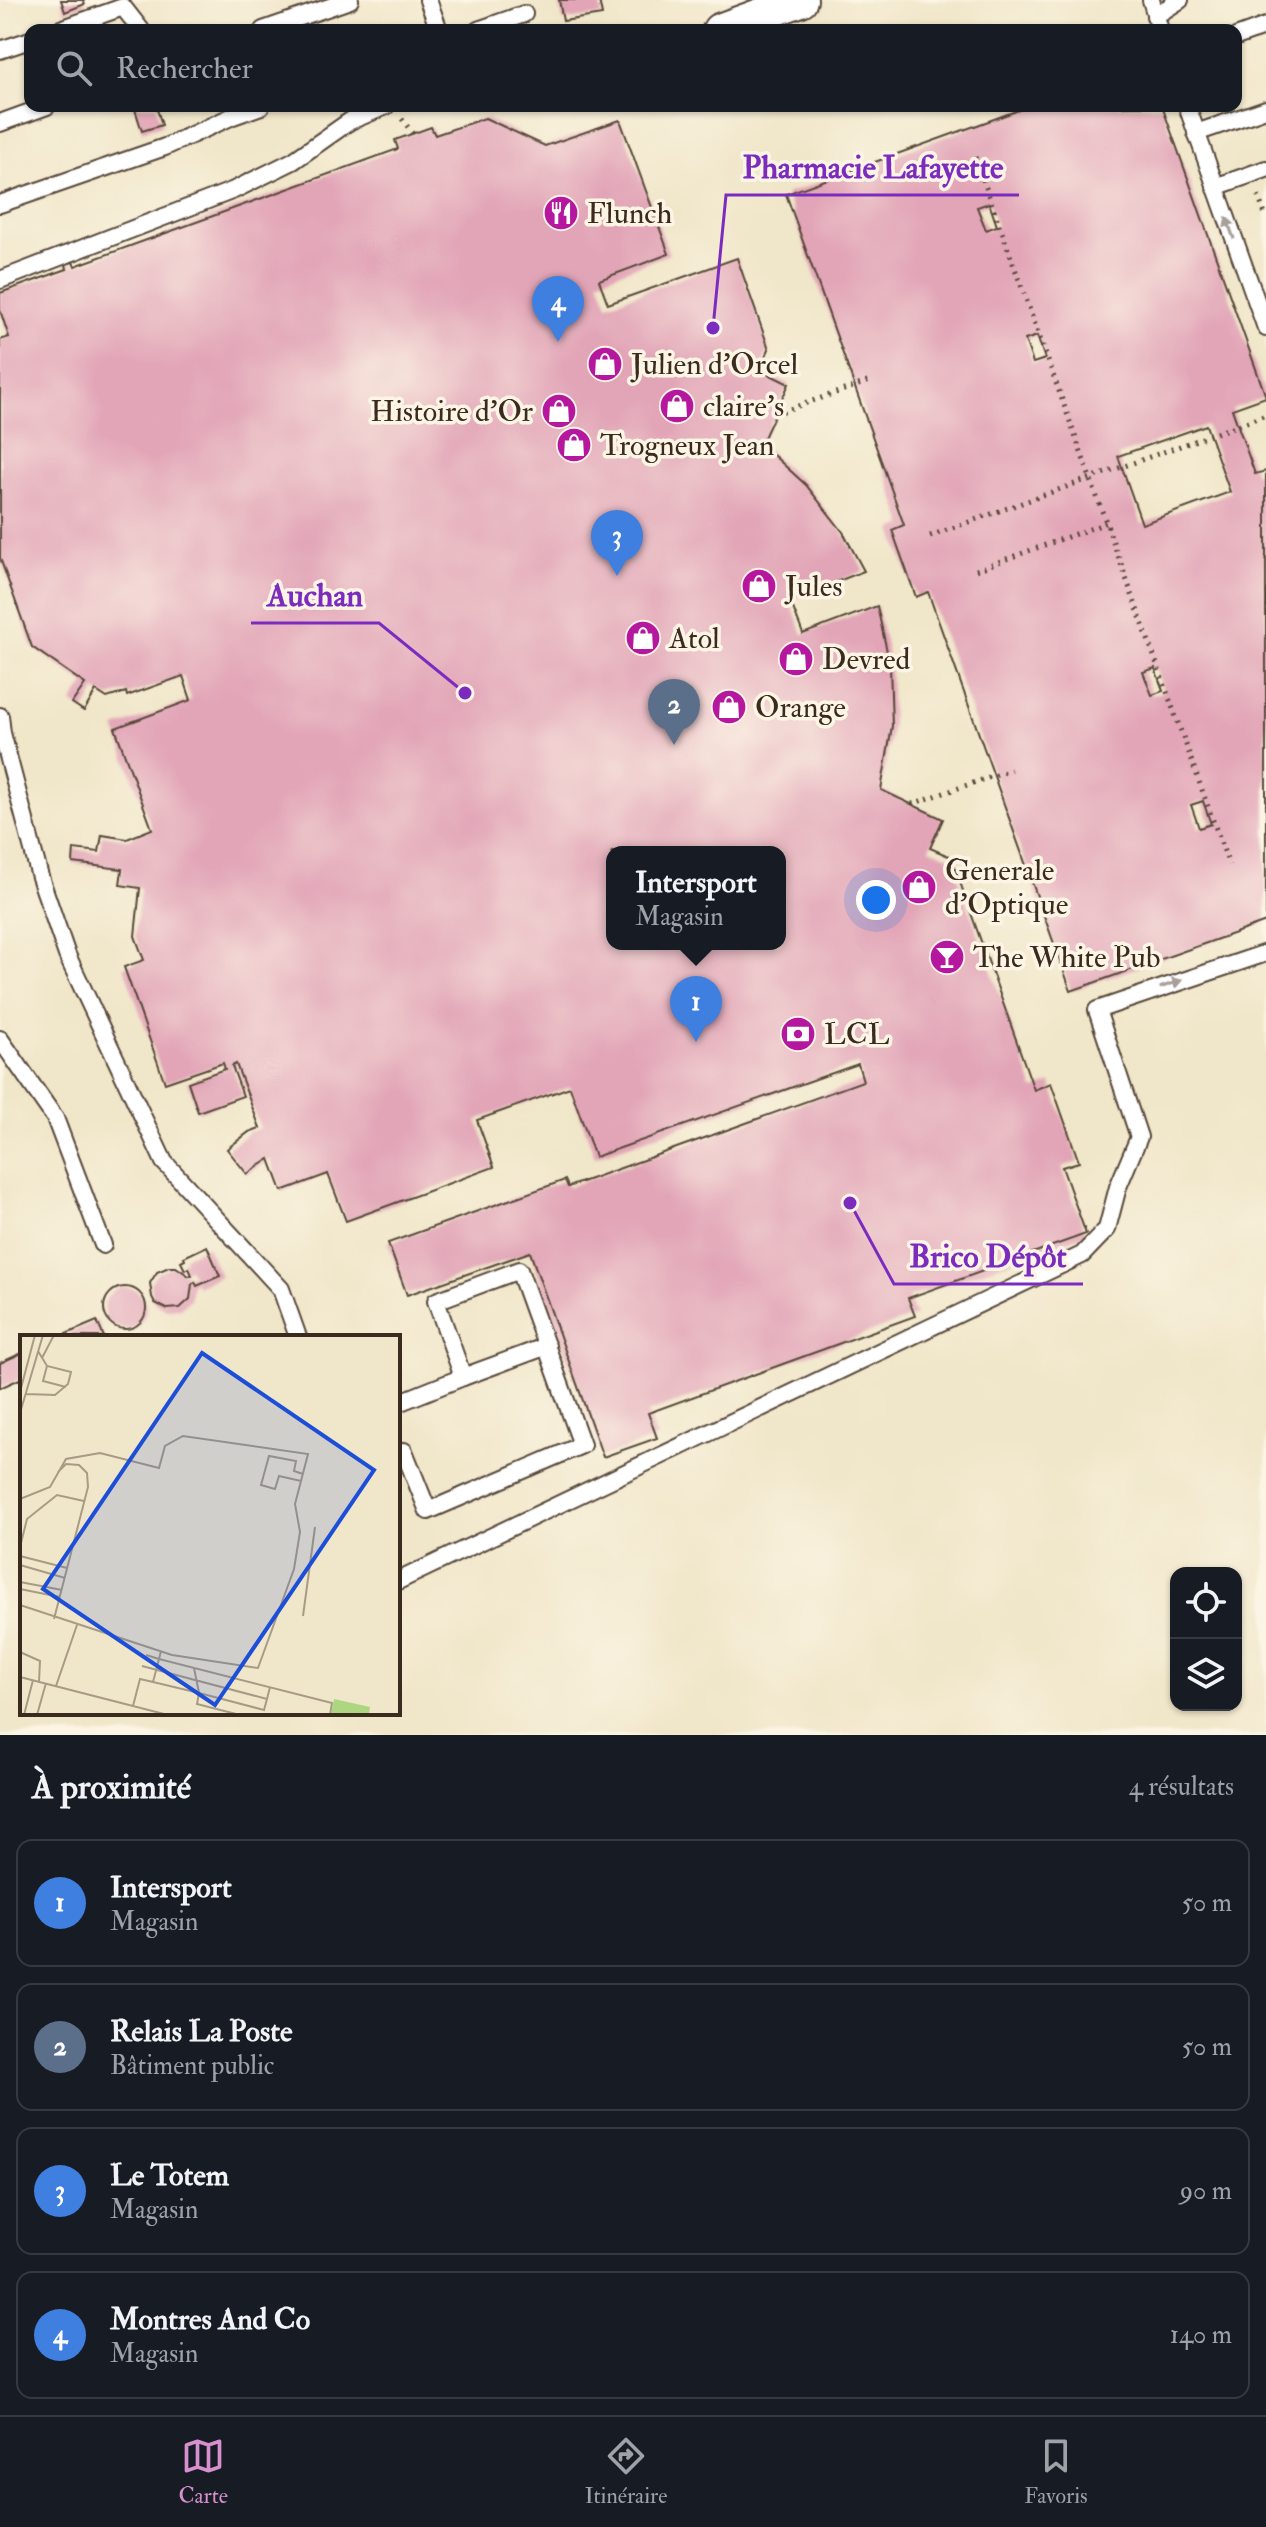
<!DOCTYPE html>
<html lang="fr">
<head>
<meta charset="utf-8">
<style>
  body { margin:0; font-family:"IM FELL Double Pica",serif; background:#242831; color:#f1f3f6 }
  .controls { position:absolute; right:24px; bottom:24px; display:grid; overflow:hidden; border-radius:16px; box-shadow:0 2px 6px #0004 }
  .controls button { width:72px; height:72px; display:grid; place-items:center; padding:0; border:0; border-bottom:2px solid #363941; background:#171b24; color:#f1f3f6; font:40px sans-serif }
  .you { position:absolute; left:876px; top:900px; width:28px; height:28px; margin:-20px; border:6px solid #fff; border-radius:50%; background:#1a73e8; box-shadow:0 0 0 12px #1a73e833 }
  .badge { display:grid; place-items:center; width:52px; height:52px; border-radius:50%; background:#d690ce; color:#fff; font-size:26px; font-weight:700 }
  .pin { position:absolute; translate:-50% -66px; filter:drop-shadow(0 2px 4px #0008) }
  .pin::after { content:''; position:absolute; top:42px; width:28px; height:24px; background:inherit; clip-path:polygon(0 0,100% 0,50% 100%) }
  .popup { position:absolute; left:606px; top:846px; width:180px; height:104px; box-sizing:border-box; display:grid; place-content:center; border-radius:16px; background:#171b24; filter:drop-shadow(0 2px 6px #0005); font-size:26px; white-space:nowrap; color:#9ea1a6 }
  .popup b { font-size:30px; color:#f1f3f6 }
  .popup::after { content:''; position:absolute; left:50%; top:100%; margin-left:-16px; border:16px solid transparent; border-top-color:#171b24 }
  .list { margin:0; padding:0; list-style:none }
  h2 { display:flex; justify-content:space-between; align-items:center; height:104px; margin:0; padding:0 32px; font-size:34px }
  h2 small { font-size:26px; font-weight:400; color:#9ea1a6 }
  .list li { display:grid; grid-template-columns:52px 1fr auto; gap:24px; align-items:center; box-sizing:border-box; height:128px; margin:0 16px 16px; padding:0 16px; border:2px solid #363941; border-radius:16px }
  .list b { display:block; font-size:30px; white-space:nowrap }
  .list p { margin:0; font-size:26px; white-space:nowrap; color:#9ea1a6 }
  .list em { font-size:26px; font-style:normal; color:#9ea1a6 }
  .icon { flex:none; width:44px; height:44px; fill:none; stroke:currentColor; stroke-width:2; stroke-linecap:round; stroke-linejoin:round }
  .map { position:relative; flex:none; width:1266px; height:1735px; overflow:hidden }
  .search { position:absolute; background:#171b24; box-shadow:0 2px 6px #0004; left:24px; right:24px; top:24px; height:88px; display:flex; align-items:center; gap:20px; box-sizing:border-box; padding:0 28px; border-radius:16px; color:#9ea1a6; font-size:30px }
  .sheet { height:680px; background:#171b24 }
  nav { display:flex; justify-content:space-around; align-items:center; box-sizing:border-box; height:112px; border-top:2px solid #363941; background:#171b24; font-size:22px; color:#9ea1a6 }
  nav a { display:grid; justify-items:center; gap:4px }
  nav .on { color:#d690ce }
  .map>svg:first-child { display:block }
  .building { fill:#e2a5b7; fill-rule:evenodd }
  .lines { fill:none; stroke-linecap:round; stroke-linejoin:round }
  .lane-casing { stroke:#564638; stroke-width:20 }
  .street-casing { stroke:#564638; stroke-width:36 }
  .path { stroke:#564638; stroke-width:5; stroke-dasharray:2 6; stroke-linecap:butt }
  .lane { stroke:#fff; stroke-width:16 }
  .street { stroke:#fff; stroke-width:32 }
  .oneway { fill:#a79f9a }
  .labels { text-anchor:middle; stroke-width:7; stroke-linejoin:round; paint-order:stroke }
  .poi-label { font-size:30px; fill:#3b2a1e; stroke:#fcf5e5; text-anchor:start }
  .inset-road { fill:none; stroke:#a89b85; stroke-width:2 }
  .view { fill:#1d4ed8; fill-opacity:0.15; stroke:#1d4ed8; stroke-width:4 }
  .inset-edge { fill:none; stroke:#3b2a1e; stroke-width:4 }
  .leader { fill:none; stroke:#7b2cbf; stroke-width:3 }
  .callout-dot { fill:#7b2cbf; stroke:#fcf5e5; stroke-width:3 }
  .callout-label { font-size:32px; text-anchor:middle; font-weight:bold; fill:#7b2cbf; stroke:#fcf5e5; stroke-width:7; stroke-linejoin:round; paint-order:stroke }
</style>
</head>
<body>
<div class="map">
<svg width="1266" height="1735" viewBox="0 0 1266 1735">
  <rect width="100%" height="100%" fill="#fcf5e5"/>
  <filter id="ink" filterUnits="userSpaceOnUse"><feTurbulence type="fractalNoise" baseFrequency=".0125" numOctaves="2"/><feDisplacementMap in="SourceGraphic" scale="16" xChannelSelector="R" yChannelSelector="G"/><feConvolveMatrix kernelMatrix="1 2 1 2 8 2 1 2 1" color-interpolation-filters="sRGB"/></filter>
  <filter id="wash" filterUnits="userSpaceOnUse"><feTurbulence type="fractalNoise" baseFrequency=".006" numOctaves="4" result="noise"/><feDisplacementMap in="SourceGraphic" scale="32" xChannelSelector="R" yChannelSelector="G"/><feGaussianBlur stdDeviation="1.8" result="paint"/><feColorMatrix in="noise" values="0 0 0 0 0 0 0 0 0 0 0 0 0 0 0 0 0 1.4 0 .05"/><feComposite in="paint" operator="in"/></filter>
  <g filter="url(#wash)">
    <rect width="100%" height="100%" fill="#f0e6c9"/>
    <g id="blocks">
      <!-- building -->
      <g class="building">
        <path d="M61 0H83L85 4 65 12Z"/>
        <path d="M559 0H599L602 15 563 21Z"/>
        <path d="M134 106H156L162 125 142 131Z"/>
        <path d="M1030 106H1162L1266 397 1232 409 1255 474 1266 471V922L1071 991 928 592 916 597 892 530 904 525 786 194ZM989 203 997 226 986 230 977 207ZM1037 336 1045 359 1033 363 1025 340ZM1206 425 1230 492 1142 524 1118 456ZM1155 668 1163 691 1152 695 1143 672ZM1203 801 1211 824 1199 828 1191 805Z"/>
        <path d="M485 118 545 146 620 120 669 254 599 280 608 304 737 258 769 349 760 370 789 384 761 444 806 485 843 532 864 571 790 600 803 634 877 606 890 665 892 726 881 790 943 819 930 848 951 857 1034 1090 1051 1083 1079 1162 1062 1167 1086 1234 908 1298 915 1316 648 1413 657 1438 603 1457 530 1252 407 1295 388 1243 565 1180 568 1187 863 1081 858 1064 595 1157 570 1087 477 1120 494 1167 346 1221 328 1174 282 1191 270 1159 247 1174 227 1149 249 1132 260 1128 236 1064 232 1066 243 1096 198 1112 188 1082 225 1069 223 1063 165 1083 124 967 144 960 135 936 140 888 120 885 122 869 73 863 74 849 99 852 102 835 127 839 152 829 115 728 191 700 183 676 127 696 126 692 107 698 96 691 84 711 72 703 85 684 32 647 0 558V340L9 337 0 310V293L67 269 66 264 73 262 75 266 398 149 395 140 431 127 435 135ZM612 852H780V944H612Z"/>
        <path d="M207 1246 220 1276 197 1286 195 1282 192 1284 190 1299 180 1308 167 1309 155 1303 152 1297 150 1283 157 1272 169 1267H176L189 1276 192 1275 189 1268 185 1270 181 1262 185 1260 184 1257Z"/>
        <circle cx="125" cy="1308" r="21"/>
        <path d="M97 1321 104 1337H59Z"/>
        <path d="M22 1353V1378L0 1388V1363Z"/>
      </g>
    </g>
  </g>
  <g filter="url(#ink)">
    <use href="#blocks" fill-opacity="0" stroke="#564638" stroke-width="2"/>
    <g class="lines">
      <defs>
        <g id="lane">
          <path d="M428 0 439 30"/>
          <path d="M1151 0 1160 30"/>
          <path d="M1155 16 1180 0"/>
          <path d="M58 30 123 7 141 30"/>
          <path d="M263 30 350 0"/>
          <path d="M478 30 524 14"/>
          <path d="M1236 37 1266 26"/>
          <path d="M0 50 30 40"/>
          <path d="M1187 106 1266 328"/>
          <path d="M0 123 47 106"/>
          <path d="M1196 133 1266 109"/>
          <path d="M1215 187 1266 169"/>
          <path d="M0 204 165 147 233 116 261 106"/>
          <path d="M0 280 234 190 293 161 350 121 386 106"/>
          <path d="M0 716 2 733 40 877 67 955 164 1162 281 1289 298 1337"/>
          <path d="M0 1039 55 1118 103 1245"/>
          <path d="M463 1377 547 1346"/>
          <path d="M398 1403 463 1377 436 1301 519 1270 582 1445 428 1511 404 1451 398 1453"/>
          <path d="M398 1581 1082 1255 1107 1229 1118 1187 1139 1137 1097 1010 1266 953"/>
        </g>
        <path id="street" d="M719 30 801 0"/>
      </defs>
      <!-- lane casing -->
      <use href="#lane" class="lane-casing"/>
      <!-- street casing -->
      <use href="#street" class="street-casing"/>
      <!-- path -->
      <g class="path">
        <path d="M402 119 413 134"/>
        <path d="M975 157 1229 865"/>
        <path d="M1258 196 1266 217"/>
        <path d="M775 414 870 381"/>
        <path d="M930 536 1266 415"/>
        <path d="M976 570 1106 523"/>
        <path d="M912 804 1011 770"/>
      </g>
      <!-- lane -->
      <use href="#lane" class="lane"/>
      <!-- street -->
      <use href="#street" class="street"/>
    </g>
    <!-- one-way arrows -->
    <defs><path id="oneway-solid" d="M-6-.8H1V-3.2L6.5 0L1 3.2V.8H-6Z" transform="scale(2)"/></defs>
    <g class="oneway">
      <use href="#oneway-solid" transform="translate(1230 228) rotate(-110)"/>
      <use href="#oneway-solid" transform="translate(1171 984) rotate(-19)"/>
    </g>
  </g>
  <!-- icons -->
  <defs>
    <symbol id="restaurant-disc" viewBox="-11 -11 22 22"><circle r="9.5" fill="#b5179e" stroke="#fcf5e5"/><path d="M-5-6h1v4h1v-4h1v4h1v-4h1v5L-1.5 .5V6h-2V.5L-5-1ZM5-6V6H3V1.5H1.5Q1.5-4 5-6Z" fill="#fff"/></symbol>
    <symbol id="shop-disc" viewBox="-11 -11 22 22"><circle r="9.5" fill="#b5179e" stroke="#fcf5e5"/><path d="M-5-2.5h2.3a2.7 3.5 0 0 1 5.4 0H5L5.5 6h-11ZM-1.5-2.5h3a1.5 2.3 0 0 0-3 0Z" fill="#fff"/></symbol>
    <symbol id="bar-disc" viewBox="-11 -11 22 22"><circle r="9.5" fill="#b5179e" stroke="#fcf5e5"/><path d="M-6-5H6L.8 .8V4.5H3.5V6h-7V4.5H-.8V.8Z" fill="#fff"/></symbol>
    <symbol id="bank-disc" viewBox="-11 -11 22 22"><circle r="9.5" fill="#b5179e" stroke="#fcf5e5"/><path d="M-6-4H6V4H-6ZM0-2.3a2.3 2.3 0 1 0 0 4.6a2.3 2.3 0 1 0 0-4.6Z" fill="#fff"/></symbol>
  </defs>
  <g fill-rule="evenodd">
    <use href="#restaurant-disc" x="541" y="193" width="40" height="40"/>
    <use href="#shop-disc" x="585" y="344" width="40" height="40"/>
    <use href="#shop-disc" x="657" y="386" width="40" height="40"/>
    <use href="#shop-disc" x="539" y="391" width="40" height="40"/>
    <use href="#shop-disc" x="554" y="425" width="40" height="40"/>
    <use href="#shop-disc" x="739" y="566" width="40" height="40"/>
    <use href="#shop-disc" x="623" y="618" width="40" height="40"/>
    <use href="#shop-disc" x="776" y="639" width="40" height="40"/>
    <use href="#shop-disc" x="709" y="687" width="40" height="40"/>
    <use href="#shop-disc" x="899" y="867" width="40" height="40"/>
    <use href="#bar-disc" x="927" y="937" width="40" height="40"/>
    <use href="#bank-disc" x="778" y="1014" width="40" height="40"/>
  </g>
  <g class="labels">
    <!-- poi labels -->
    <g class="poi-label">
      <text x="587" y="223">Flunch</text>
      <text x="631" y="374">Julien d'Orcel</text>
      <text x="703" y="416">claire's</text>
      <text x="533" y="421" text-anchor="end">Histoire d'Or</text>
      <text x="600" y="455">Trogneux Jean</text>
      <text x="785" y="596">Jules</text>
      <text x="669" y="648">Atol</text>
      <text x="822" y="669">Devred</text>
      <text x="755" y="717">Orange</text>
      <text x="945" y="880">Generale<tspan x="945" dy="34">d'Optique</tspan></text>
      <text x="973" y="967">The White Pub</text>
      <text x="824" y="1044">LCL</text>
    </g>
  </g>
  <!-- overview -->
  <g transform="translate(20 1335)">
    <rect width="380" height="380" fill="#f0e6c9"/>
    <path d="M314 364 350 372 349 380H311Z" fill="#aed680"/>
    <path class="inset-road" d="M22 23 34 0M27 31 23 46 46 52M0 57 15 0M6 59 35 60 48 49 51 37 27 31 18 16M0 78 23 0M281 146 259 141 255 154 241 150 249 121 276 126 274 136 283 139M0 164 30 152 46 124 80 118 139 133 145 111 163 101 288 119 275 169 280 197 274 234 238 333 152 320 0 270M0 212 7 184 37 160 64 166M0 221 47 233M0 230 45 243M0 247 42 255M0 254 40 262M283 281 295 192M34 284 68 152 67 138 59 130 46 129 38 137M141 316 139 324 312 368 310 380M0 317 20 326 19 347M126 320 139 324 133 347 179 358 177 369 220 380M122 331 247 364 250 352M174 333 179 358 244 375 247 364M0 342 148 380M36 351 57 290M113 371 120 344 133 347M4 380 13 345M17 380 26 348"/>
    <path class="view" d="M182 18 354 135 195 370 23 254Z"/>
    <rect width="380" height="380" class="inset-edge"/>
  </g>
  <!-- callouts -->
  <path class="leader" d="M713 328L726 195H1019M465 693L379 623H251M850 1203L894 1284H1083"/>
  <g class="callout-dot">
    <circle cx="713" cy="328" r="8"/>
    <circle cx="465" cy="693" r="8"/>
    <circle cx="850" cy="1203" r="8"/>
  </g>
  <g class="callout-label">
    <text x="873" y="178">Pharmacie Lafayette</text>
    <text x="315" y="606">Auchan</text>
    <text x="988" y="1267">Brico Dépôt</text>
  </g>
</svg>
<div class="controls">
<button><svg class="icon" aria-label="locate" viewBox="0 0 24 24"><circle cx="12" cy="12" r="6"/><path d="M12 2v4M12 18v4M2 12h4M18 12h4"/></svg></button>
<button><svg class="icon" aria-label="layers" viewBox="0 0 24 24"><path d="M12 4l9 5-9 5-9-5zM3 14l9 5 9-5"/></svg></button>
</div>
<div class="you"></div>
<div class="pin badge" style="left:696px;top:1042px;background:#3f7fe0">1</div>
<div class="popup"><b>Intersport</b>Magasin</div>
<div class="pin badge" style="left:674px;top:745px;background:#5c6f8a">2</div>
<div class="pin badge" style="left:617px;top:576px;background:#3f7fe0">3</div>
<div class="pin badge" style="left:558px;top:342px;background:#3f7fe0">4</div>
<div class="search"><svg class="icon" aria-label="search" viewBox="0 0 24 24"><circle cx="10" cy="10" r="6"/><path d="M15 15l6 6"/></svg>Rechercher</div>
</div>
<section class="sheet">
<h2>À proximité<small>4 résultats</small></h2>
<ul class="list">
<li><span class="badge" style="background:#3f7fe0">1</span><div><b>Intersport</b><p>Magasin</p></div><em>50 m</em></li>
<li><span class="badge" style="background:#5c6f8a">2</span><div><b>Relais La Poste</b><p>Bâtiment public</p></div><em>50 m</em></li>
<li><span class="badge" style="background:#3f7fe0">3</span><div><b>Le Totem</b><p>Magasin</p></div><em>90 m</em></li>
<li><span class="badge" style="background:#3f7fe0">4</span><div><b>Montres And Co</b><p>Magasin</p></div><em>140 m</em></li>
</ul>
</section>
<nav>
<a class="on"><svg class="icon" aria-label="map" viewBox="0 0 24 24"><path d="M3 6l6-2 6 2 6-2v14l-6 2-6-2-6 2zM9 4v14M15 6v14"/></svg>Carte</a>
<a><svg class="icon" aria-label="directions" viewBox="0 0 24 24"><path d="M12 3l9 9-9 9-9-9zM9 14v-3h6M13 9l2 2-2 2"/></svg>Itinéraire</a>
<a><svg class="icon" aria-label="saved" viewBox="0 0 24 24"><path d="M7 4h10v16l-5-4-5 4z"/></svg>Favoris</a>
</nav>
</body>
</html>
